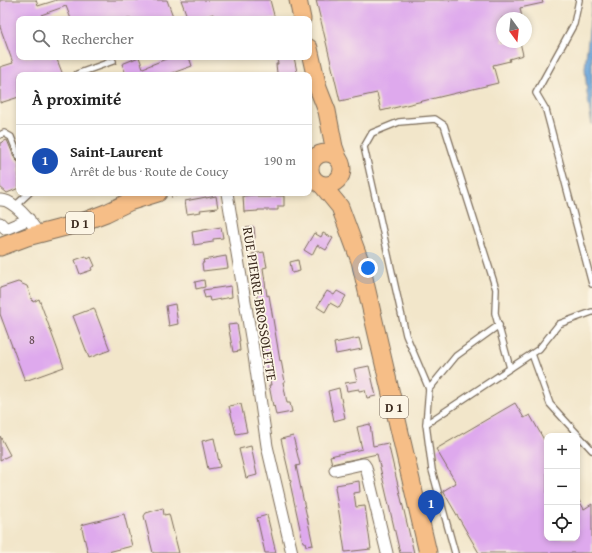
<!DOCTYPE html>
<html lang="fr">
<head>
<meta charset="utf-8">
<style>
  body { margin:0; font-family:"Gentium Book Plus",serif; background:#f2f2f2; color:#222 }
  .controls { position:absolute; right:12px; bottom:12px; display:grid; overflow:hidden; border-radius:8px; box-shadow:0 2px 6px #0003 }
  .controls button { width:36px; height:36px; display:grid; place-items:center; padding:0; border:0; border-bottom:1px solid #e0e0e0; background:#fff; color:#222; font:20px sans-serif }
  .compass { position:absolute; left:496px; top:12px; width:36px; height:36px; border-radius:50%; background:#fff; box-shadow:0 2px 6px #0003; rotate:165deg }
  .you { position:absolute; left:368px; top:268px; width:14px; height:14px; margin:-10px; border:3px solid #fff; border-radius:50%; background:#1a73e8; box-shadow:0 0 0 6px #1a73e833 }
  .badge { display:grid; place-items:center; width:26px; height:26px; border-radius:50%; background:#ea580c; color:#fff; font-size:13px; font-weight:700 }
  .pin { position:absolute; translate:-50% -33px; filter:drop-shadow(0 1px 2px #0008) }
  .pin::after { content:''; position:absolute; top:21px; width:14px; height:12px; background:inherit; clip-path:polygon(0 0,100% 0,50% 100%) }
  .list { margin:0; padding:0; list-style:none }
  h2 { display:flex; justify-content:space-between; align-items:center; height:52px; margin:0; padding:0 16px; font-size:17px }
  h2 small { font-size:13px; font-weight:400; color:#767676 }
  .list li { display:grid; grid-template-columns:26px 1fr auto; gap:12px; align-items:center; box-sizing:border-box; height:72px; padding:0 16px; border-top:1px solid #e0e0e0 }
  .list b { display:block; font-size:15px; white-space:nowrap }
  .list p { margin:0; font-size:13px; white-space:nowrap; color:#767676 }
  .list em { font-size:13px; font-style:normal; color:#767676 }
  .icon { flex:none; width:22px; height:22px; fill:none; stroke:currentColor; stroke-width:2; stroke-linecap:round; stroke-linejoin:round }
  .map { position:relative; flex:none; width:592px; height:553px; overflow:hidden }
  .search { position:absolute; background:#fff; box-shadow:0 2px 6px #0003; left:16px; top:16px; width:296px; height:44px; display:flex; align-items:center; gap:10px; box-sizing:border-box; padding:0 14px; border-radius:8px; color:#767676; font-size:15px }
  .panel { position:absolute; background:#fff; box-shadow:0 2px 6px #0003; left:16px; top:72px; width:296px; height:124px; border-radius:8px }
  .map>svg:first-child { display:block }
  .water { fill:#6aa5da; stroke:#52687c }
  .building { fill:#dea9ed }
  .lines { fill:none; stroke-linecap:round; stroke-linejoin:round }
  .lane-casing { stroke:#7b6c5a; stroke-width:8 }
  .street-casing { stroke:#7b6c5a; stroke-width:13 }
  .primary-casing { stroke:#7b6c5a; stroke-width:19 }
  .path { stroke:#7b6c5a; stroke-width:1.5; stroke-dasharray:1 3; stroke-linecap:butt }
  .lane { stroke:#fff; stroke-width:5.5 }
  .street { stroke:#fff; stroke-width:11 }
  .primary { stroke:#f6be87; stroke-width:17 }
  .labels { text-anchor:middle; stroke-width:3.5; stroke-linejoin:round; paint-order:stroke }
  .number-label { font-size:12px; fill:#644a52 }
  .shield { fill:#fcf5e5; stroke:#75675a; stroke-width:1 }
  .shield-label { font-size:13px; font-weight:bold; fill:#3b2a1e }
  .street-label { font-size:14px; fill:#3b2a1e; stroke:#fcf5e5 }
</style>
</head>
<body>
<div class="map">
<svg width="592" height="553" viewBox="0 0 592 553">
  <rect width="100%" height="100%" fill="#fcf5e5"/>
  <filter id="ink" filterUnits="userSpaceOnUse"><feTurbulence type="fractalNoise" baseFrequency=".025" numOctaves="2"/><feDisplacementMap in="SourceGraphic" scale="8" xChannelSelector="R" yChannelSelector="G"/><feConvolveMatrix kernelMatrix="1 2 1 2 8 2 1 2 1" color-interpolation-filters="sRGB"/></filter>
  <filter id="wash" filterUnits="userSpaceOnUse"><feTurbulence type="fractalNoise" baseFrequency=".012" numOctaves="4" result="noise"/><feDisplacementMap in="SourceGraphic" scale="16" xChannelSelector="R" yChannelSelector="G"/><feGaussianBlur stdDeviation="0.9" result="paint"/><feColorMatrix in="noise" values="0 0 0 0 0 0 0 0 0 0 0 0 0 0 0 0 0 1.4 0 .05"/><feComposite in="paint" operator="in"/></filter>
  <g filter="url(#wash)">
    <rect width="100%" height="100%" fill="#f2e6ca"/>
    <!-- water -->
    <path class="water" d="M592 3V125L587 93 585 68Z"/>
    <g id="blocks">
      <!-- building -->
      <g class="building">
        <path d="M0 0H36L38 6 57 0H167L174 19H71L66 6 41 15 43 19H19V57H56L63 75H19V97L0 103V67L13 63 0 27Z"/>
        <path d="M181 0H270L275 19H215L213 14 198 19H188Z"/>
        <path d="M316 0H542L543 3 520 8 522 18H502V42H520L523 55 509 59 510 61 493 65 498 83 381 111 377 93 340 101Z"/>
        <path d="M139 57 143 68 171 57H189L192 66 167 75H126V74L122 64Z"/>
        <path d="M283 57H294L297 72 284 75H280L277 73 276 64H278L277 58Z"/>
        <path d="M7 140 15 159 19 163V188L7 193 0 187V143Z"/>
        <path d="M257 195V197H271V196H284V206H278V210H258V211L244 212 243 196Z"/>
        <path d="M216 196 218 208 200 210 201 212 187 214 185 201 206 197V198Z"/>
        <path d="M221 227 223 238 213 239V242L194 245 192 232Z"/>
        <path d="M254 227 255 238 246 239 245 228Z"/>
        <path d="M314 233 321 237 323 233 333 238 326 250 317 245 312 255 304 250Z"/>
        <path d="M264 252 267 267 263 268 267 296 269 295 280 361 281 360 285 382H283L287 403H290L292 412 276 415 274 405 273 406 269 385H271L262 342 264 341 257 297 255 279H256L252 254Z"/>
        <path d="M86 256 88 259 91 257 95 266 91 268 92 270 80 274 75 260Z"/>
        <path d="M226 256 228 268 203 271 202 263H204L203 260Z"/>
        <path d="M298 260 300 271 292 273 290 262Z"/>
        <path d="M204 280 205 287 196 289 195 282Z"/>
        <path d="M18 282 27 286 33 302 39 299 64 367 25 381 0 314V288Z"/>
        <path d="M231 286 232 297 210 301 209 297 205 298 203 290Z"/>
        <path d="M327 291 334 295 337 291 346 296 339 308 330 303 325 312 317 307Z"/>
        <path d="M175 304 178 324 169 326 166 306Z"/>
        <path d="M94 308 110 350 89 358 73 316Z"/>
        <path d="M237 324 240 341H239L240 351 233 352 228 325Z"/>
        <path d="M359 338 362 349 336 354 334 343Z"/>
        <path d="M369 366 376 396 367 398 365 390 359 391V389L347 391 345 383 357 381 354 369Z"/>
        <path d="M339 388 345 418 334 421 328 391Z"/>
        <path d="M515 403 524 418 530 415 547 445V538H577V497L584 509 592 504V553H479L443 491 456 483 436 449Z"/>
        <path d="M241 404 247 432 236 434 229 406Z"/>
        <path d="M370 424 373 446 388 443 414 553H400L377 454 332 464 330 456 362 449 357 427Z"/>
        <path d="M0 436 10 455 0 460Z"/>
        <path d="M293 436 300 465 296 466 313 545 306 546 305 542H303L290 483 291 482 281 439Z"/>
        <path d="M214 438 220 467 208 469 202 441Z"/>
        <path d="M251 446 257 475 246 478 239 449Z"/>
        <path d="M359 481 360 492 354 493 356 507 365 506 371 549 345 552 335 487 337 486 336 485Z"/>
        <path d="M163 508 164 515 169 514 179 553H153L144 516 146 513Z"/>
        <path d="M124 514 132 546 104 553H88L81 525Z"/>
        <path d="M267 515 276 553H265L257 518Z"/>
      </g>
    </g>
  </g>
  <g filter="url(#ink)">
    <use href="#blocks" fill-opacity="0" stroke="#7b6c5a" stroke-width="1"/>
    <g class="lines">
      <defs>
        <g id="lane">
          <path d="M579 0 574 24 536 93 546 110 592 284"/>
          <path d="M77 75V74L113 61"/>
          <path d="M0 135 4 133 11 137 19 157"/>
          <path d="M15 206 29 193"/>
          <path d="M532 354 550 404 592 450"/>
          <path d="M429 389 456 356 499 325"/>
          <path d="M426 424 429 389 406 335 364 147 372 133 399 122 435 119 444 125 496 289 495 313 510 368"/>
          <path d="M455 553 432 470 426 424 539 349 559 324 592 312"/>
        </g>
        <g id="street">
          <path d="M227 193 253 349 267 446 292 553"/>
          <path d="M0 200C13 199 30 221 37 231"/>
          <path d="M0 223 5 228H8L29 219"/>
          <path d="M335 470 362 464H364L366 467 387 553"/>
        </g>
        <g id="primary">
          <path d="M298 0 302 19"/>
          <path d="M309 48 318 88 327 111 334 147 338 158"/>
          <circle cx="326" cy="169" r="16"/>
          <path d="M322 185 340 207 360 261 428 553"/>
          <path d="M0 247 27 237 77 224 106 213 129 202 158 193"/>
        </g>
      </defs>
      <!-- lane casing -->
      <use href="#lane" class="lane-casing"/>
      <!-- street casing -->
      <use href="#street" class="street-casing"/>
      <!-- primary casing -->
      <use href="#primary" class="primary-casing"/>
      <!-- path -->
      <path class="path" d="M171 197 186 193"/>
      <!-- lane -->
      <use href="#lane" class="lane"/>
      <!-- street -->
      <use href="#street" class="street"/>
      <!-- primary -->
      <use href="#primary" class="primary"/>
    </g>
  </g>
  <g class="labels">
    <!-- number labels -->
    <g class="number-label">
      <text x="32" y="344">8</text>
    </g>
    <!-- shield labels -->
    <g class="shield">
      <rect x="66" y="212" width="28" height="22" rx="3"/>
      <rect x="380" y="396" width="28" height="22" rx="3"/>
    </g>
    <g class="shield-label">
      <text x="80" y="228">D 1</text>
      <text x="394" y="412">D 1</text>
    </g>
    <!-- street labels -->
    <g class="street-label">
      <text transform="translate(260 304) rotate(81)" y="5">RUE PIERRE BROSSOLETTE</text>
    </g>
  </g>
</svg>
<div class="controls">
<button>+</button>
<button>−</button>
<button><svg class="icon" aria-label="locate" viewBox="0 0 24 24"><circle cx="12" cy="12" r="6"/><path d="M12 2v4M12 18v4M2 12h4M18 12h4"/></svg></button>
</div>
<svg class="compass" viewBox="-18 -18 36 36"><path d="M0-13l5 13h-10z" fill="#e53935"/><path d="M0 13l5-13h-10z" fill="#767676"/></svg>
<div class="you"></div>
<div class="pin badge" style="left:431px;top:523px;background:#1a4fb4">1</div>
<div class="search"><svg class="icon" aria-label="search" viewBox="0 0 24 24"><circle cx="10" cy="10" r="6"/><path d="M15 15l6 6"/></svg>Rechercher</div>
<section class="panel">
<h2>À proximité<small></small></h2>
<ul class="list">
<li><span class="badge" style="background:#1a4fb4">1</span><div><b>Saint-Laurent</b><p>Arrêt de bus · Route de Coucy</p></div><em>190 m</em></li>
</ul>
</section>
</div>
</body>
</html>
